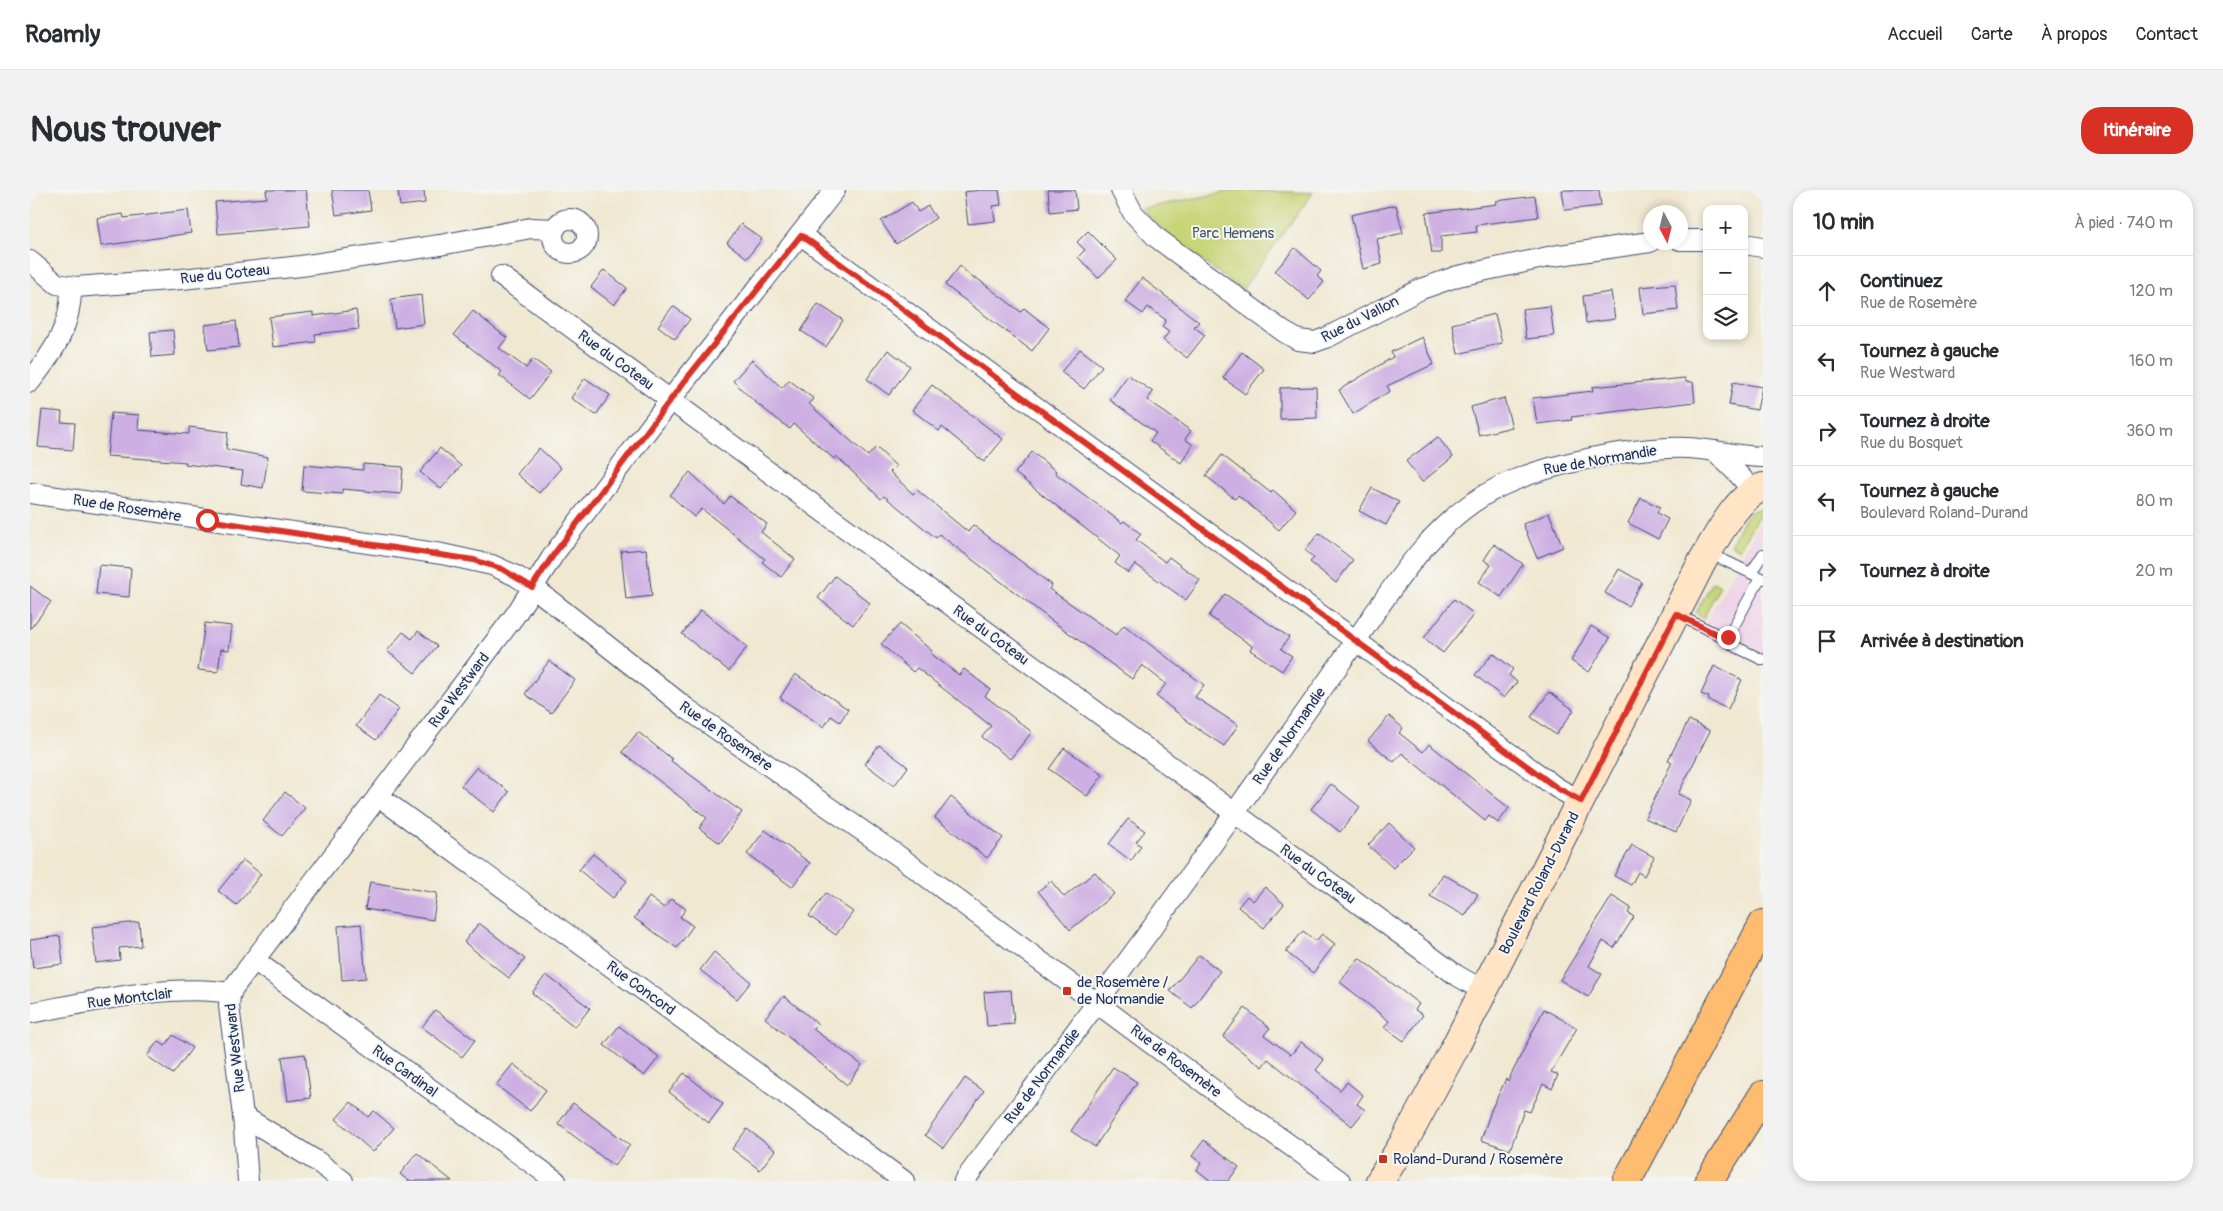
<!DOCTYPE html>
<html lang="fr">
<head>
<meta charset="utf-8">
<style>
  body { margin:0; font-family:Pangolin,sans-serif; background:#f2f2f3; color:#2b2b33 }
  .controls { position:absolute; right:15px; top:15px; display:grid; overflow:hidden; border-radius:10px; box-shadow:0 2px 8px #0003 }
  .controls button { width:45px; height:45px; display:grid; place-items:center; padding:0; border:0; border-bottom:1px solid #e1e1e2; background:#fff; color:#2b2b33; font:25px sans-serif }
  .compass { position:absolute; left:1613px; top:15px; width:45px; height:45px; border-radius:50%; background:#fff; box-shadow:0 2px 8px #0003; rotate:173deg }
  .stop { position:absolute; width:15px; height:15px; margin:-11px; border:4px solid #d93025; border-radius:50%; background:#fff }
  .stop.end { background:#d93025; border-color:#fff; box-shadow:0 1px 5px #0008 }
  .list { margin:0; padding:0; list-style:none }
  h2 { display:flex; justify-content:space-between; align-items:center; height:65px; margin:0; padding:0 20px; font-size:21px }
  h2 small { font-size:16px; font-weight:400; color:#7c7c81 }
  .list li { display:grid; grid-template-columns:32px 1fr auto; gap:15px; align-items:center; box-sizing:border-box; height:70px; padding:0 20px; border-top:1px solid #e1e1e2 }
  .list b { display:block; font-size:19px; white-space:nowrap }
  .list p { margin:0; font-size:16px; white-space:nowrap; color:#7c7c81 }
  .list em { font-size:16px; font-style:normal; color:#7c7c81 }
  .icon { flex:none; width:28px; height:28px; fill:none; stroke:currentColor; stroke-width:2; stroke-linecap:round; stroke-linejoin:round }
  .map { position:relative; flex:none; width:1733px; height:991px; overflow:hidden; border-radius:20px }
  header { display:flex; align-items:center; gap:30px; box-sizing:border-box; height:70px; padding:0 25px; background:#fff; border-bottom:1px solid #e1e1e2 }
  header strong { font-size:24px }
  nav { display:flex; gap:28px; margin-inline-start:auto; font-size:18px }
  .intro { display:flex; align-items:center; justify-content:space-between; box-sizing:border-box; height:120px; padding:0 30px }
  h1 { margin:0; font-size:35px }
  .button { padding:12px 22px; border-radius:20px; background:#d93025; color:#fff; font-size:18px; font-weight:700 }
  main { display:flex; gap:30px; padding:0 30px }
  aside { flex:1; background:#fff; border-radius:20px; box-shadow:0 2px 8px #0003 }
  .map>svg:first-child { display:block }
  .built { fill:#eed0e7 }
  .green { fill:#c7d476; stroke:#71826a }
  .building { fill:#ceafe3 }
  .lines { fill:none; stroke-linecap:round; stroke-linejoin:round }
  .lane-casing { stroke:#3b4b6f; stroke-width:12 }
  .street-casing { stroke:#3b4b6f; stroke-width:22 }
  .secondary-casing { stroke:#3b4b6f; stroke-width:30 }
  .highway-casing { stroke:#3b4b6f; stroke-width:30 }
  .lane { stroke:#fff; stroke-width:10 }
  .street { stroke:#fff; stroke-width:20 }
  .secondary { stroke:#ffe4c6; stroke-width:28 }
  .highway { stroke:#febc70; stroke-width:28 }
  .route { stroke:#d93025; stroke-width:6 }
  .poi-dot { fill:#c8321e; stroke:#f6f6f2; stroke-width:2 }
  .labels { text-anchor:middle; stroke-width:4; stroke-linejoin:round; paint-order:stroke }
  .park-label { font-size:15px; fill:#465864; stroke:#f6f6f2 }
  .street-label { font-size:15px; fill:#1b2f5e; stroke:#f6f6f2 }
  .poi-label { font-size:15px; fill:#1b2f5e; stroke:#f6f6f2; text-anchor:start }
</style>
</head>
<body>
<header>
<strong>Roamly</strong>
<nav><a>Accueil</a><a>Carte</a><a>À propos</a><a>Contact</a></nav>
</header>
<div class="intro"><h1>Nous trouver</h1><a class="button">Itinéraire</a></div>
<main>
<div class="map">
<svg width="1733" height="991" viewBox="0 0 1733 991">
  <rect width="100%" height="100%" fill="#f6f6f2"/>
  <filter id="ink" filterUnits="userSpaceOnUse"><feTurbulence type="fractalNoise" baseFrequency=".02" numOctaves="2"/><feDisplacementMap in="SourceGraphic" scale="10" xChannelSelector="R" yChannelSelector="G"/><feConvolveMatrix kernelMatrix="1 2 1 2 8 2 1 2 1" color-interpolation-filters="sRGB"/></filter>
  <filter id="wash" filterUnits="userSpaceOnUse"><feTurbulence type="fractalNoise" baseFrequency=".0096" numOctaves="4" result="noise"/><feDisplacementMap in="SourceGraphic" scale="20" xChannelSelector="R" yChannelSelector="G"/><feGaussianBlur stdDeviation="1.12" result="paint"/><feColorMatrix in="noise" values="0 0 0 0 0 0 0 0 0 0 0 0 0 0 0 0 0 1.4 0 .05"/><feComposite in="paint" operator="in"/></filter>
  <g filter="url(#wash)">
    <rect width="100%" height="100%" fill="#f0e8d1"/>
    <!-- built -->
    <path class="built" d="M1733 327V476L1670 444Z"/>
    <!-- green -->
    <g class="green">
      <path d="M1206 0 1283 3 1212 100 1136 44 1110 19Z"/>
      <path d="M1733 318 1709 359 1701 355C1708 340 1714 319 1733 318Z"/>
      <path d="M1682 392 1690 395 1673 429 1666 423Z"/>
    </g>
    <g id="blocks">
      <!-- building -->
      <g class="building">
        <path d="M236 0H276L280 36 188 44 185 12 237 8Z"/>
        <path d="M302 0H338L341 20 306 25Z"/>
        <path d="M368 0H394L395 13 370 16Z"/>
        <path d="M951 0H969L971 15 963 16 965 31 938 34 934 2Z"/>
        <path d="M1018 0H1045L1047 19 1020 22Z"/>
        <path d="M1532 0H1569L1571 16 1535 20Z"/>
        <path d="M1505 6 1508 27 1446 35 1447 42 1411 46V63H1402L1396 23 1467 14 1466 11Z"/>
        <path d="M882 12 888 22 898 16 906 28 866 54 851 31Z"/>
        <path d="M1366 15 1373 43 1347 49 1352 74 1333 79 1321 25Z"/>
        <path d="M158 20 161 43 71 56 67 28 93 24 94 28Z"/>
        <path d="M711 34 732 49 717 68 697 53Z"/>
        <path d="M1058 41 1087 70 1068 88 1048 67 1055 60 1047 52Z"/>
        <path d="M1265 58 1291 81 1287 86 1294 92 1279 110 1245 81Z"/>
        <path d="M930 76 945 90V87L991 122 994 118 1019 138 1002 161 915 95Z"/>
        <path d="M574 80 597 98 584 115 561 97Z"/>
        <path d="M1112 88 1169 132 1164 137 1175 145 1157 168 1133 150 1139 142 1132 137 1136 130 1118 117 1113 124 1095 111Z"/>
        <path d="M1645 94 1648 120 1613 124 1610 97Z"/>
        <path d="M1581 102 1585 129 1556 133 1553 106Z"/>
        <path d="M391 105 394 134 365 138 361 109Z"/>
        <path d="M788 114 813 130 796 157 771 141Z"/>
        <path d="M643 116 660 129 645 149 628 136Z"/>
        <path d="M1520 116 1524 146 1496 149 1492 119Z"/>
        <path d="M326 120 329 139 285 144 286 152 243 157 239 127 283 122V126Z"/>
        <path d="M443 121 477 148 469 158 496 178 503 169 521 182 500 209 469 185 472 182 424 145Z"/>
        <path d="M1465 124 1472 153 1428 164 1422 134Z"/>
        <path d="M206 131 209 157 178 160 175 135Z"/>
        <path d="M143 140 145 165 122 167 120 142Z"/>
        <path d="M1392 147 1404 174 1357 196 1360 201 1323 224 1309 200 1363 167 1361 162Z"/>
        <path d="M1050 159 1072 176 1054 199 1031 182Z"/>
        <path d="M858 160 880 176 859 205 837 189Z"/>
        <path d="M1212 162 1234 179 1215 204 1193 188Z"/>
        <path d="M722 170 752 198 759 190 784 209 779 214 838 266 846 257 866 276 860 282 883 304 887 300 938 342 943 335 1022 395 1019 399 1086 445 1094 435 1174 495 1165 507 1208 535 1194 556 1168 539 1126 506 1136 494 1112 475 1102 489 1021 430 909 344 906 348 854 306 851 309 806 266 804 269 764 234 760 239 725 212 703 191Z"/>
        <path d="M1098 185 1123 202 1117 210 1161 241 1155 249 1163 255 1151 273 1120 251 1126 243 1080 210Z"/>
        <path d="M555 188 580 205 566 225 541 208Z"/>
        <path d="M1655 188 1656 192H1663L1665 212 1541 227 1542 230 1507 234 1503 208 1563 201 1562 197Z"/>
        <path d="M1703 192 1732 197 1727 220 1699 215Z"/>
        <path d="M902 195 973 249 954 272 912 237 909 241 882 220Z"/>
        <path d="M1286 197 1287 228 1250 229V198Z"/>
        <path d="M1474 208 1482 237 1449 245 1441 217Z"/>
        <path d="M12 220 32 222 31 232 45 233 43 260 8 257Z"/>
        <path d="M81 223 109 225 108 240 159 244V237L198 242 196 259 238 267 233 298 211 294 213 281 155 274 156 272 77 266Z"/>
        <path d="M1408 247 1423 267 1392 292 1376 271Z"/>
        <path d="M410 258 431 276 411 299 390 282Z"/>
        <path d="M509 258 531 278 509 303 487 284Z"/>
        <path d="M1002 262 1026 281 1025 283 1092 333 1094 331 1111 344 1106 350 1135 372 1139 367 1170 390 1156 410 1105 374 1098 383 1085 373 1090 366 985 283Z"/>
        <path d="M1192 265 1241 303 1243 300 1266 320 1249 340 1208 305 1205 309 1176 286Z"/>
        <path d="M333 274 373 277 371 304 312 299V304L272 301 274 275 333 280Z"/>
        <path d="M660 282 694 314 700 306 737 334 731 342 765 369 751 387 732 372 735 369 672 319 664 327 640 305Z"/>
        <path d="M1342 298 1369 312 1356 335 1329 321Z"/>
        <path d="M1611 308 1630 317 1627 323 1638 329 1628 349 1598 333Z"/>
        <path d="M1519 323 1533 357 1507 368 1493 334Z"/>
        <path d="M1289 343 1323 370 1306 393 1280 372 1284 368 1275 360Z"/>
        <path d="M1464 354 1493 374 1471 407 1449 392 1461 375 1454 370Z"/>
        <path d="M616 359 622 406 596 409 591 361Z"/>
        <path d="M69 375 101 378 99 407 66 404Z"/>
        <path d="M1589 379 1612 392 1598 416 1575 403Z"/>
        <path d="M805 386 840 413 823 435 788 408Z"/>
        <path d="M0 396 21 412 0 439Z"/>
        <path d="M1195 404 1259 447 1251 459 1262 466 1252 481 1220 460 1222 456 1179 426Z"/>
        <path d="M1424 409 1444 424 1413 463 1394 448Z"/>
        <path d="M671 420 717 457 699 481 652 444Z"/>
        <path d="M175 433 202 436 199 460 191 459 188 482 168 480Z"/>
        <path d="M870 434 902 461 900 463 929 485 934 479 960 499 955 506 1002 542 980 569 952 547 961 536 887 478 883 482 851 454Z"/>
        <path d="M1561 436 1580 448 1559 482 1541 471Z"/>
        <path d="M388 441 407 456 385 483 357 461 373 442 382 449Z"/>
        <path d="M1463 463 1483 479 1479 485 1487 492 1474 508 1445 485Z"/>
        <path d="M519 471 545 490 521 523 495 504Z"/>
        <path d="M1684 476 1712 490 1698 519 1678 510 1679 507 1671 504Z"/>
        <path d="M765 484 818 519 810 532 801 526 794 537 750 508Z"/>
        <path d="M1519 502 1544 520 1526 545 1501 527Z"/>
        <path d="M349 505 369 519 346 550 326 536Z"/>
        <path d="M1359 526 1373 538 1369 543 1393 562 1399 554 1479 618 1468 633 1459 626 1455 631 1372 563 1364 572 1338 551Z"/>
        <path d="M1659 530 1680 541 1648 604 1661 610 1646 642 1615 628 1642 572 1638 570Z"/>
        <path d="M608 542 642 569 641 571 712 622 690 653 669 638 677 628 592 562Z"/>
        <path d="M849 555 878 577 864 596 835 574Z"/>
        <path d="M1034 558 1073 585 1057 606 1019 579Z"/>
        <path d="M447 577 479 602 464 622 431 596Z"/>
        <path d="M1301 594 1330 617 1310 642 1281 619Z"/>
        <path d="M255 602 275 618 252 646 233 631Z"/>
        <path d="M921 607 973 648 957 668 905 628Z"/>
        <path d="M1098 629 1115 641 1106 652 1111 656 1101 671 1079 654Z"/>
        <path d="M1359 633 1384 657 1363 678 1338 655Z"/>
        <path d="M735 640 780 673 762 697 717 664Z"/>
        <path d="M1602 655 1624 667 1614 686 1608 682 1601 695 1584 686Z"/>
        <path d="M563 664 597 691 583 708 549 680Z"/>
        <path d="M213 670 231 684 207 715 188 701Z"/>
        <path d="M1065 682 1084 704 1040 740 1008 701 1021 691 1034 707Z"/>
        <path d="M1413 684 1448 704 1435 726 1400 706Z"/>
        <path d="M340 692 407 703 403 730 335 719Z"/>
        <path d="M1235 697 1254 714 1234 738 1208 717 1217 706 1223 711Z"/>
        <path d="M796 703 823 722 806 745 779 726Z"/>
        <path d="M1582 706 1601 718 1598 723 1604 727 1584 758 1573 751 1559 776 1572 784 1558 807 1530 790Z"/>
        <path d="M619 707 634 718 641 709 656 719 650 727 663 736 647 758 604 728Z"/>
        <path d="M109 732 111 756 89 758 90 770 66 773 62 737Z"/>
        <path d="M449 733 495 769 479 788 434 752Z"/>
        <path d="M331 734 336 788 312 790 308 736Z"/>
        <path d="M1273 741 1286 751 1292 744 1305 754 1283 783 1256 762Z"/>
        <path d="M30 746 33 774 3 778 0 750Z"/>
        <path d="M684 762 721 792 707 809 670 780Z"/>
        <path d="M1169 765 1190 781 1162 818 1140 801Z"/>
        <path d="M1329 768 1389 814 1385 820 1393 825 1374 851 1354 837 1359 831 1310 792Z"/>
        <path d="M516 785 560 818 545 837 502 803Z"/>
        <path d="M981 800 984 834 957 836 954 802Z"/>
        <path d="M754 806 788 834 783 839 832 875 817 895 735 828Z"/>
        <path d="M1215 818 1240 838 1234 845 1261 865 1271 852 1294 870 1286 880 1310 900 1317 892 1333 905 1327 914 1335 920 1322 936 1238 869 1232 877 1193 847Z"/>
        <path d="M1514 819 1547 838 1521 882 1528 885 1522 899 1513 894 1500 922 1494 920 1480 960 1451 950 1462 918 1476 889 1478 891Z"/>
        <path d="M405 820 445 850 432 867 392 837Z"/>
        <path d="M589 836 629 867 614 886 574 855Z"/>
        <path d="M143 845 162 858 143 884 117 866 128 851 135 856Z"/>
        <path d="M275 864 281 908 258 911 252 867Z"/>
        <path d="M483 874 516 900 500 921 466 895Z"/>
        <path d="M1083 877 1107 892 1065 957 1041 941Z"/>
        <path d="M654 883 693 914 679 933 639 902Z"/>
        <path d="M935 888 954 901 913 958 895 945Z"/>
        <path d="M321 912 338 927 344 921 364 938 343 962 306 929Z"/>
        <path d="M543 913 600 955 584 976 528 934Z"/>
        <path d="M717 939 745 960 730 980 702 959Z"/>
        <path d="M1174 950 1209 977 1198 991H1181L1167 980 1171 973 1162 966Z"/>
        <path d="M387 963 422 991H379L370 984Z"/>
      </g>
    </g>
  </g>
  <g filter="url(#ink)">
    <use href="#blocks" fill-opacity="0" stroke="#3b4b6f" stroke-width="1"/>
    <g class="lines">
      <defs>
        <g id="lane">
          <path d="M1679 363 1733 389"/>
          <path d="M1721 383 1733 364"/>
          <path d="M1646 424 1697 449 1730 388"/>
          <path d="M1697 449 1704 456 1733 470"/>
        </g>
        <g id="street">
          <path d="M1091 0 1103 23 1127 48 1254 142 1268 150 1285 152 1298 147 1391 99 1428 86 1523 66 1620 52"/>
          <circle cx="540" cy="46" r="17"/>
          <path d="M771 45 1527 598 1551 611"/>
          <path d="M1650 50H1677"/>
          <path d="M1714 54 1733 57"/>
          <path d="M0 71 27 94 46 97 152 89 271 76 410 55 501 38 525 39"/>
          <path d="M471 86 1426 785 1454 801"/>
          <path d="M0 192C23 163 42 135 41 97"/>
          <path d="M1685 261 1710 286 1723 301"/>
          <path d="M0 303 412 364 462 375 486 386 503 397 656 518 870 667 1208 918 1310 991"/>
          <path d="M348 606 874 991"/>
          <path d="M224 770 526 991"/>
          <path d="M0 823C59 812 142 793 200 803"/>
          <path d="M213 926 288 972 313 991"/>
          <path d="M218 991 213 926 199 816 200 806 203 798 449 473 486 424 524 364 654 192 805 0"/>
          <path d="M934 991C1020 875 1108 760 1191 642 1231 585 1271 529 1311 472 1356 409 1396 334 1467 298 1514 274 1606 256 1658 258 1683 259 1708 267 1733 267"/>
        </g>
        <path id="secondary" d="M1350 991 1373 954 1423 861 1673 370C1687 347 1707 306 1733 297"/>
        <g id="highway">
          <path d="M1597 991 1733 734"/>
          <path d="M1679 991 1733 905"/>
        </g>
      </defs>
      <!-- lane casing -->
      <use href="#lane" class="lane-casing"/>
      <!-- street casing -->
      <use href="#street" class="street-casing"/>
      <!-- secondary casing -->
      <use href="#secondary" class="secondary-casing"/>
      <!-- highway casing -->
      <use href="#highway" class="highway-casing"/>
      <!-- lane -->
      <use href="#lane" class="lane"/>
      <!-- street -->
      <use href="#street" class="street"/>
      <!-- secondary -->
      <use href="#secondary" class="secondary"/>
      <!-- highway -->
      <use href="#highway" class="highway"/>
    </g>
  </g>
  <g class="lines" filter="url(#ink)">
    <!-- route -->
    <path class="route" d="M177 330 444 370 472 379 502 397 524 364 654 192 771 45 1527 598 1551 611 1646 424 1696 449 1698 447"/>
  </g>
  <!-- markers -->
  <g class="poi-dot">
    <rect x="1032" y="796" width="10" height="10" rx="2.5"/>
    <rect x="1348" y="964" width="10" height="10" rx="2.5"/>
  </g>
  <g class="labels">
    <!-- park labels -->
    <g class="park-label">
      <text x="1203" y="48">Parc Hemens</text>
    </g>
    <!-- street labels -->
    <g class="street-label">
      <text transform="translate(195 84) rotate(-6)" y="5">Rue du Coteau</text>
      <text transform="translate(1330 129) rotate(-27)" y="5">Rue du Vallon</text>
      <text transform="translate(586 170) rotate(36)" y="5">Rue du Coteau</text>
      <text transform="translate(1570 270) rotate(-10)" y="5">Rue de Normandie</text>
      <text transform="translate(97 318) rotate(9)" y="5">Rue de Rosemère</text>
      <text transform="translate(961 445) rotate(36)" y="5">Rue du Coteau</text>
      <text transform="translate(429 500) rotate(-53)" y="5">Rue Westward</text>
      <text transform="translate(696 546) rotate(35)" y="5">Rue de Rosemère</text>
      <text transform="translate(1259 546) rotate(-55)" y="5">Rue de Normandie</text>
      <text transform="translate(1288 684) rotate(36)" y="5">Rue du Coteau</text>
      <text transform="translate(1509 693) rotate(-63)" y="5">Boulevard Roland-Durand</text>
      <text transform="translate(611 798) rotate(36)" y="5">Rue Concord</text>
      <text transform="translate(100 808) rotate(-7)" y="5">Rue Montclair</text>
      <text transform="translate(205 858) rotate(-96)" y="5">Rue Westward</text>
      <text transform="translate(1146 871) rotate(37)" y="5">Rue de Rosemère</text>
      <text transform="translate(375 881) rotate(36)" y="5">Rue Cardinal</text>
      <text transform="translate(1012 886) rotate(-53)" y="5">Rue de Normandie</text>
    </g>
    <!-- poi labels -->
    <g class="poi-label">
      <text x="1047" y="797">de Rosemère /<tspan x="1047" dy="17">de Normandie</tspan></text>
      <text x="1363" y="974">Roland-Durand / Rosemère</text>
    </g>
  </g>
</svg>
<div class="controls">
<button>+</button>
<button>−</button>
<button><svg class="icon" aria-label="layers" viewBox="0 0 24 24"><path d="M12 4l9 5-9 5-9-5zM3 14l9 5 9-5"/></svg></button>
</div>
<svg class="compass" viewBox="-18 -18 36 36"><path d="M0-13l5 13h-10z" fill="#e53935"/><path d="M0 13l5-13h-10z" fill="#7c7c81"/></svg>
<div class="stop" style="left:177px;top:330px"></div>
<div class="stop end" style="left:1698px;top:447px"></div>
</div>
<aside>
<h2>10 min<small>À pied · 740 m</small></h2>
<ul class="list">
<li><svg class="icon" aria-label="ahead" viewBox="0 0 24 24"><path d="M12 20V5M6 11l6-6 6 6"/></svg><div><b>Continuez</b><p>Rue de Rosemère</p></div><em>120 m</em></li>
<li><svg class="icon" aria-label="left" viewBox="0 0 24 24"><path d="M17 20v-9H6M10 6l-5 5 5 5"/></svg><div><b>Tournez à gauche</b><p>Rue Westward</p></div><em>160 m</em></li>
<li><svg class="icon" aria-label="right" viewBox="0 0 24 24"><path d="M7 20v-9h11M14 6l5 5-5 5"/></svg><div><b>Tournez à droite</b><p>Rue du Bosquet</p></div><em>360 m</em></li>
<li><svg class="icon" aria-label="left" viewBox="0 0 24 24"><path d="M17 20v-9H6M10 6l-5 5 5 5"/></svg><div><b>Tournez à gauche</b><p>Boulevard Roland-Durand</p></div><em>80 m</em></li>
<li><svg class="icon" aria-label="right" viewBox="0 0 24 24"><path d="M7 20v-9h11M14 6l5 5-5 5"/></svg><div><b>Tournez à droite</b></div><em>20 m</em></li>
<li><svg class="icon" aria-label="arrive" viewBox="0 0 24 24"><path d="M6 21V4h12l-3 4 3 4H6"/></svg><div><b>Arrivée à destination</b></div></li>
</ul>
</aside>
</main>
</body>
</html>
